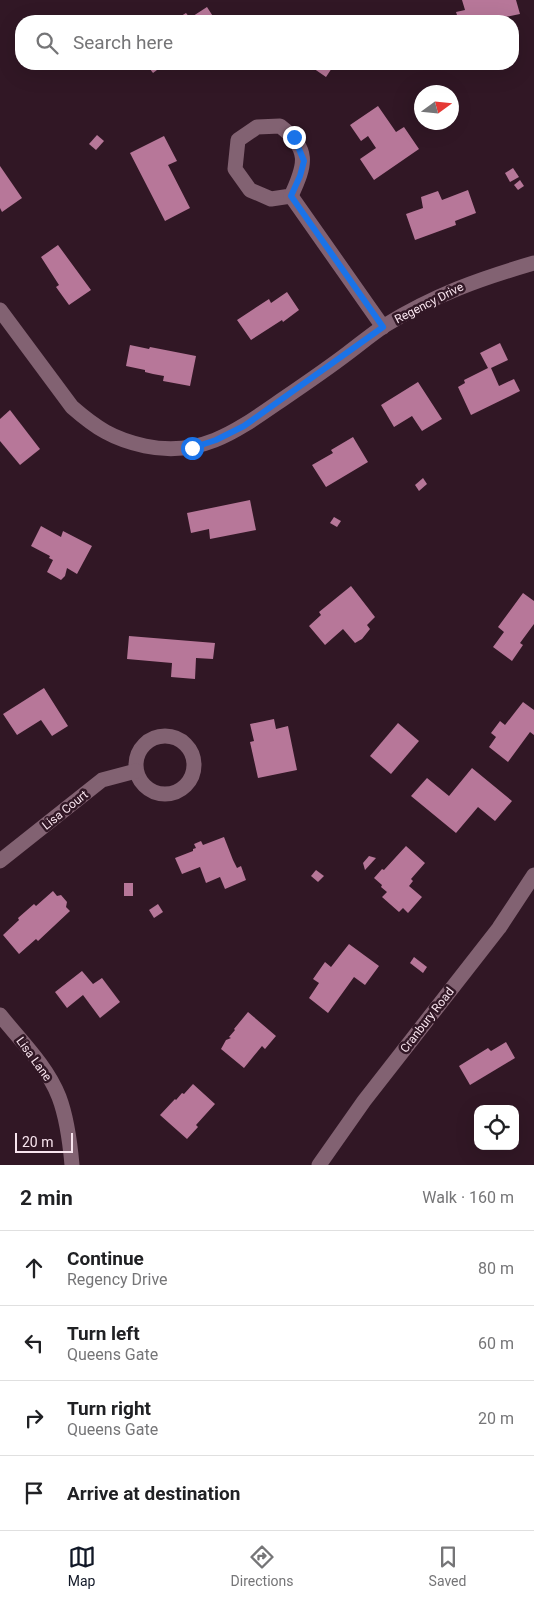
<!DOCTYPE html>
<html lang="en">
<head>
<meta charset="utf-8">
<style>
  body { margin:0; font-family:Roboto,sans-serif; background:#f6f6f6; color:#202124 }
  .controls { position:absolute; right:15px; bottom:15px; display:grid; overflow:hidden; border-radius:10px; box-shadow:0 5px 20px #0002 }
  .controls button { width:45px; height:45px; display:grid; place-items:center; padding:0; border:0; border-bottom:1px solid #e0e0e0; background:#fff; color:#202124; font:25px sans-serif }
  .compass { position:absolute; left:414px; top:85px; width:45px; height:45px; border-radius:50%; background:#fff; box-shadow:0 5px 20px #0002; rotate:75deg }
  .scale { position:absolute; left:15px; bottom:12px; width:58px; box-sizing:border-box; padding-left:5px; border:2px solid #f8e4ee; border-top:0; font-size:14px; line-height:18px; white-space:nowrap; color:#f8e4ee; -webkit-text-stroke:4px #311725; paint-order:stroke }
  .stop { position:absolute; width:15px; height:15px; margin:-11px; border:4px solid #1a73e8; border-radius:50%; background:#fff }
  .stop.end { background:#1a73e8; border-color:#fff; box-shadow:0 1px 5px #0008 }
  .list { margin:0; padding:0; list-style:none }
  h2 { display:flex; justify-content:space-between; align-items:center; height:65px; margin:0; padding:0 20px; font-size:21px }
  h2 small { font-size:16px; font-weight:400; color:#757577 }
  .list li { display:grid; grid-template-columns:32px 1fr auto; gap:15px; align-items:center; box-sizing:border-box; height:75px; padding:0 20px; border-top:1px solid #e0e0e0 }
  .list b { display:block; font-size:19px; white-space:nowrap }
  .list p { margin:0; font-size:16px; white-space:nowrap; color:#757577 }
  .list em { font-size:16px; font-style:normal; color:#757577 }
  .icon { flex:none; width:28px; height:28px; fill:none; stroke:currentColor; stroke-width:2; stroke-linecap:round; stroke-linejoin:round }
  .map { position:relative; flex:none; width:534px; height:1165px; overflow:hidden }
  .search { position:absolute; background:#fff; box-shadow:0 5px 20px #0002; left:15px; right:15px; top:15px; height:55px; display:flex; align-items:center; gap:12px; box-sizing:border-box; padding:0 18px; border-radius:20px; color:#757577; font-size:19px }
  .sheet { height:365px; background:#fff }
  nav { display:flex; justify-content:space-around; align-items:center; box-sizing:border-box; height:70px; border-top:1px solid #e0e0e0; background:#fff; font-size:14px; color:#757577 }
  nav a { display:grid; justify-items:center; gap:2px }
  nav .on { color:#111827 }
  .map>svg:first-child { display:block }
  .building { fill:#b77799 }
  .lines { fill:none; stroke-linecap:round; stroke-linejoin:round }
  .minor { stroke:#826272; stroke-width:15 }
  .route { stroke:#1a73e8; stroke-width:6 }
  .labels { text-anchor:middle; stroke-width:5; stroke-linejoin:round; paint-order:stroke }
  .street-label { font-size:12px; fill:#f8e4ee; stroke:#311725 }
</style>
</head>
<body>
<div class="map">
<svg width="534" height="1165" viewBox="0 0 534 1165">
  <rect width="100%" height="100%" fill="#311725"/>
  <!-- building -->
  <g class="building">
    <path d="M462 0H516L520 14 500 18 501 21H459L456 12 465 10Z"/>
    <path d="M207 7 216 21H173L186 13 190 18Z"/>
    <path d="M146 64H165L153 73Z"/>
    <path d="M307 64H339L337 67 334 65 326 77Z"/>
    <path d="M378 106 396 132 404 127 419 149 374 180 360 159 376 148 368 136 361 141 350 125Z"/>
    <path d="M97 135 104 141 96 150 89 144Z"/>
    <path d="M164 136 177 161 168 165 190 208 165 221 130 153Z"/>
    <path d="M0 166 22 198 2 212 0 208Z"/>
    <path d="M513 168 519 177 510 182 505 173Z"/>
    <path d="M520 180 524 186 518 190 514 185Z"/>
    <path d="M468 190 476 213 455 221 456 225 415 240 406 214 423 208 421 197 438 191 442 200Z"/>
    <path d="M58 245 91 290 69 305 56 287 59 285 41 257Z"/>
    <path d="M287 292 299 310 283 322 282 320 251 340 237 320 269 299 271 303Z"/>
    <path d="M500 343 508 360 491 368 499 386 514 379 520 391 471 415 458 387 465 383 464 380 488 368 480 353Z"/>
    <path d="M130 345 149 349 150 347 196 356 190 386 163 381 164 376 153 374 145 372V370L126 366Z"/>
    <path d="M418 382 442 419 422 431 412 416 394 427 381 405Z"/>
    <path d="M10 410 40 449 20 465 0 441V419Z"/>
    <path d="M353 437 368 462 326 487 312 465 333 453 331 450Z"/>
    <path d="M423 478 427 484 419 491 415 485Z"/>
    <path d="M250 500 256 530 210 539 209 529 191 533 187 513Z"/>
    <path d="M334 517 341 521 337 527 330 523Z"/>
    <path d="M41 526 61 537 63 531 92 546 77 574 67 568 65 576 61 580 47 572 53 560 49 558 50 556 31 546Z"/>
    <path d="M351 586 375 617 367 625 370 629 362 639 355 643 343 629 325 645 309 626 321 615 319 612Z"/>
    <path d="M523 593 534 601V624L520 643 523 645 512 661 493 647 504 632 498 627Z"/>
    <path d="M129 636 215 643 213 659 196 658 195 679 171 677 172 663 127 659Z"/>
    <path d="M44 688 68 726 52 736 41 720 17 735 3 714Z"/>
    <path d="M523 702 534 710V735L530 732 508 762 489 747 496 737 491 733 500 721 505 725Z"/>
    <path d="M274 719 276 729 288 726 297 770 258 778 250 742 254 741 250 724Z"/>
    <path d="M398 723 419 741 391 774 370 756Z"/>
    <path d="M472 768 512 801 495 821 478 807 456 833 411 796 427 778 449 796Z"/>
    <path d="M224 837 233 860 237 868 241 866 246 880 225 889 220 877 206 883 200 867 182 874 175 858 193 851V849L196 848 194 844 201 841 203 845Z"/>
    <path d="M406 846 425 863 411 879 413 881 409 886 422 897 408 913 403 908 399 912 382 897 387 892 381 887 382 885 374 878 382 869 384 870Z"/>
    <path d="M369 856 376 858 365 870 363 863Z"/>
    <path d="M316 870 324 876 318 882 311 876Z"/>
    <rect x="124" y="883" width="9" height="13"/>
    <path d="M53 891 57 896 61 895 67 902 66 907 70 911 38 941 36 939 19 954 3 935 19 920 18 918 34 904 36 906Z"/>
    <path d="M158 904 163 912 154 918 149 910Z"/>
    <path d="M349 944 379 966 365 985 354 977 328 1013 309 998 319 983 313 979 325 962 331 967Z"/>
    <path d="M414 957 427 967 423 973 410 963Z"/>
    <path d="M82 971 93 984 102 978 120 1002 100 1018 83 995 67 1008 55 992Z"/>
    <path d="M248 1012 276 1036 265 1049 262 1046 244 1068 221 1049 226 1040 231 1038 229 1037 235 1030 234 1029Z"/>
    <path d="M506 1042 515 1058 470 1085 459 1066 488 1048 491 1051Z"/>
    <path d="M193 1084 215 1104 196 1125 198 1127 187 1139 160 1115 175 1099 176 1100 182 1093 184 1094Z"/>
  </g>
  <g class="lines">
    <!-- minor -->
    <g class="minor">
      <path d="M280 126C310 149 306 164 291 196L271 199 250 190 235 169 238 140 257 127Z"/>
      <path d="M291 196 383 327"/>
      <path d="M0 310 72 407C96 428 113 439 145 446 202 458 238 430 283 399 305 384 327 369 348 353 360 344 372 334 384 326 434 295 479 279 534 263"/>
      <circle cx="165" cy="765" r="29"/>
      <path d="M0 861 102 780 136 771"/>
      <path d="M0 1015C20 1040 47 1066 59 1097 67 1118 70 1142 72 1165"/>
      <path d="M319 1165 364 1101 499 928 534 875"/>
    </g>
  </g>
  <g class="lines">
    <!-- route -->
    <path class="route" d="M192 448 216 440 244 426 383 327 291 196 300 176 304 161 294 137"/>
  </g>
  <g class="labels">
    <!-- street labels -->
    <g class="street-label">
      <text transform="translate(429 303) rotate(-27)" y="4">Regency Drive</text>
      <text transform="translate(65 810) rotate(-39)" y="4">Lisa Court</text>
      <text transform="translate(427 1020) rotate(-52)" y="4">Cranbury Road</text>
      <text transform="translate(34 1059) rotate(54)" y="4">Lisa Lane</text>
    </g>
  </g>
</svg>
<div class="controls">
<button><svg class="icon" aria-label="locate" viewBox="0 0 24 24"><circle cx="12" cy="12" r="6"/><path d="M12 2v4M12 18v4M2 12h4M18 12h4"/></svg></button>
</div>
<svg class="compass" viewBox="-18 -18 36 36"><path d="M0-13l5 13h-10z" fill="#e53935"/><path d="M0 13l5-13h-10z" fill="#757577"/></svg>
<div class="scale">20 m</div>
<div class="stop" style="left:192px;top:448px"></div>
<div class="stop end" style="left:294px;top:137px"></div>
<div class="search"><svg class="icon" aria-label="search" viewBox="0 0 24 24"><circle cx="10" cy="10" r="6"/><path d="M15 15l6 6"/></svg>Search here</div>
</div>
<section class="sheet">
<h2>2 min<small>Walk · 160 m</small></h2>
<ul class="list">
<li><svg class="icon" aria-label="ahead" viewBox="0 0 24 24"><path d="M12 20V5M6 11l6-6 6 6"/></svg><div><b>Continue</b><p>Regency Drive</p></div><em>80 m</em></li>
<li><svg class="icon" aria-label="left" viewBox="0 0 24 24"><path d="M17 20v-9H6M10 6l-5 5 5 5"/></svg><div><b>Turn left</b><p>Queens Gate</p></div><em>60 m</em></li>
<li><svg class="icon" aria-label="right" viewBox="0 0 24 24"><path d="M7 20v-9h11M14 6l5 5-5 5"/></svg><div><b>Turn right</b><p>Queens Gate</p></div><em>20 m</em></li>
<li><svg class="icon" aria-label="arrive" viewBox="0 0 24 24"><path d="M6 21V4h12l-3 4 3 4H6"/></svg><div><b>Arrive at destination</b></div></li>
</ul>
</section>
<nav>
<a class="on"><svg class="icon" aria-label="map" viewBox="0 0 24 24"><path d="M3 6l6-2 6 2 6-2v14l-6 2-6-2-6 2zM9 4v14M15 6v14"/></svg>Map</a>
<a><svg class="icon" aria-label="directions" viewBox="0 0 24 24"><path d="M12 3l9 9-9 9-9-9zM9 14v-3h6M13 9l2 2-2 2"/></svg>Directions</a>
<a><svg class="icon" aria-label="saved" viewBox="0 0 24 24"><path d="M7 4h10v16l-5-4-5 4z"/></svg>Saved</a>
</nav>
</body>
</html>
